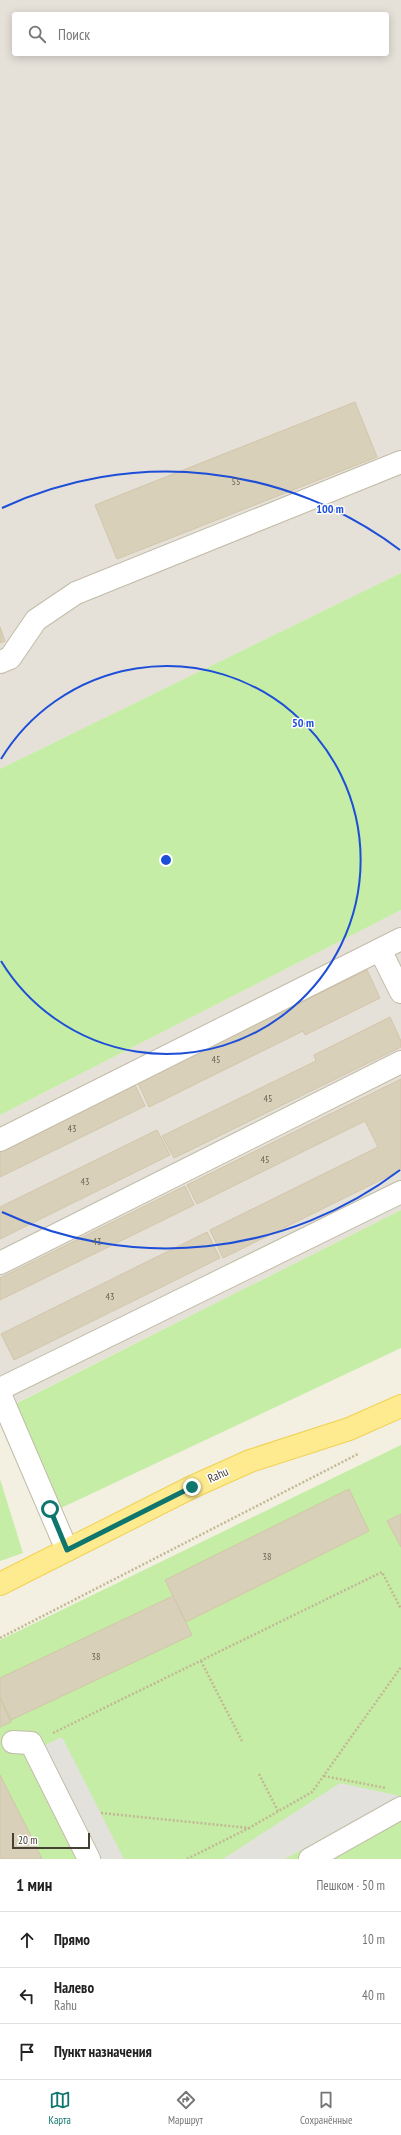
<!DOCTYPE html>
<html lang="ru">
<head>
<meta charset="utf-8">
<style>
  body { margin:0; font-family:"PT Sans Narrow",sans-serif; background:#f2f2f2; color:#222 }
  .scale { position:absolute; left:12px; bottom:10px; width:78px; box-sizing:border-box; padding-left:4px; border:2px solid #454032; border-top:0; font-size:11px; line-height:14px; white-space:nowrap; color:#454032; -webkit-text-stroke:3px #fff; paint-order:stroke }
  .stop { position:absolute; width:12px; height:12px; margin:-9px; border:3px solid #0f766e; border-radius:50%; background:#fff }
  .stop.end { background:#0f766e; border-color:#fff; box-shadow:0 1px 4px #0008 }
  .list { margin:0; padding:0; list-style:none }
  h2 { display:flex; justify-content:space-between; align-items:center; height:52px; margin:0; padding:0 16px; font-size:17px }
  h2 small { font-size:13px; font-weight:400; color:#767676 }
  .list li { display:grid; grid-template-columns:26px 1fr auto; gap:12px; align-items:center; box-sizing:border-box; height:56px; padding:0 16px; border-top:1px solid #e0e0e0 }
  .list b { display:block; font-size:15px; white-space:nowrap }
  .list p { margin:0; font-size:13px; white-space:nowrap; color:#767676 }
  .list em { font-size:13px; font-style:normal; color:#767676 }
  .icon { flex:none; width:22px; height:22px; fill:none; stroke:currentColor; stroke-width:2; stroke-linecap:round; stroke-linejoin:round }
  .map { position:relative; flex:none; width:401px; height:1859px; overflow:hidden }
  .search { position:absolute; background:#fff; box-shadow:0 2px 10px #0003; left:12px; right:12px; top:12px; height:44px; display:flex; align-items:center; gap:10px; box-sizing:border-box; padding:0 14px; border-radius:4px; color:#767676; font-size:15px }
  .sheet { height:220px; background:#fff }
  nav { display:flex; justify-content:space-around; align-items:center; box-sizing:border-box; height:56px; border-top:1px solid #e0e0e0; background:#fff; font-size:11px; color:#767676 }
  nav a { display:grid; justify-items:center; gap:2px }
  nav .on { color:#0f766e }
  .map>svg:first-child { display:block }
  .industrial { fill:#e5e0d8; fill-rule:evenodd }
  .green { fill:#c5eda6 }
  .parking { fill:#e3e1dc }
  .building { fill:#d9d0b9; stroke:#d2c6a9 }
  .lines { fill:none; stroke-linecap:round; stroke-linejoin:round }
  .minor-casing { stroke:#c2bca7; stroke-width:24 }
  .major-casing { stroke:#f0d153; stroke-width:24 }
  .path { stroke:#c3b794; stroke-width:2.5; stroke-dasharray:2 2; stroke-linecap:butt }
  .minor { stroke:#fff; stroke-width:22 }
  .major { stroke:#ffeb8f; stroke-width:22 }
  .route { stroke:#0f766e; stroke-width:5 }
  .ring { fill:none; stroke:#1d4ed8; stroke-width:2 }
  .labels { text-anchor:middle; stroke-width:3; stroke-linejoin:round; paint-order:stroke }
  .number-label { font-size:10px; fill:#6a6454 }
  .street-label { font-size:12px; fill:#454032; stroke:#fff }
  .centre { fill:#1d4ed8; stroke:#fff; stroke-width:2 }
  .ring-label { font-size:12px; text-anchor:middle; font-weight:bold; fill:#1d4ed8; stroke:#fff; stroke-width:3; stroke-linejoin:round; paint-order:stroke }
</style>
</head>
<body>
<div class="map">
<svg width="401" height="1859" viewBox="0 0 401 1859">
  <rect width="100%" height="100%" fill="#f3f0e2"/>
  <!-- industrial -->
  <g class="industrial">
    <path d="M0 0H401V573L0 769ZM14 14H387V54H14Z"/>
    <path d="M401 910V1210L0 1411V1115Z"/>
  </g>
  <!-- green -->
  <g class="green">
    <path d="M401 573V910L0 1115V769Z"/>
    <path d="M401 1210V1348L61 1508 13 1405Z"/>
    <path d="M401 1445V1859H0V1640Z"/>
    <path d="M0 1479 23 1553 0 1561Z"/>
  </g>
  <!-- parking -->
  <g class="parking">
    <path d="M62 1737 124 1859H98L41 1747Z"/>
    <path d="M340 1783 400 1796 285 1859H223Z"/>
  </g>
  <!-- building -->
  <g class="building">
    <path d="M355 402 377 457 117 559 95 505Z"/>
    <path d="M0 627 5 641 0 643Z"/>
    <path d="M367 970 380 998 305 1035 303 1031 149 1107 138 1083Z"/>
    <path d="M390 1017 401 1041V1047L174 1158 162 1136 316 1061 314 1055Z"/>
    <path d="M401 1079V1170L223 1258 210 1230 378 1147 365 1121 197 1204 187 1185Z"/>
    <path d="M135 1085 145 1106 0 1177V1151Z"/>
    <path d="M157 1130 170 1155 0 1239V1207Z"/>
    <path d="M185 1186 194 1205 0 1300V1278Z"/>
    <path d="M207 1232 220 1258 14 1360 1 1334Z"/>
    <path d="M349 1489 369 1531 186 1622 165 1580Z"/>
    <path d="M401 1514V1547L387 1521Z"/>
    <path d="M173 1596 192 1635 11 1720 0 1697V1678Z"/>
    <path d="M0 1698 11 1722 0 1727Z"/>
    <path d="M0 1775 27 1828 42 1859H0Z"/>
  </g>
  <g class="lines">
    <defs>
      <g id="minor">
        <path d="M0 662 10 658 36 620 76 593 401 462"/>
        <path d="M380 950 401 992"/>
        <path d="M0 1140 401 939"/>
        <path d="M0 1263 401 1062"/>
        <path d="M0 1389 401 1192"/>
        <path d="M0 1394 67 1550"/>
        <path d="M13 1742 31 1743 89 1859"/>
        <path d="M310 1859 401 1808"/>
      </g>
      <path id="major" d="M0 1584 192 1487 250 1461 349 1429 401 1406"/>
    </defs>
    <!-- minor casing -->
    <use href="#minor" class="minor-casing"/>
    <!-- major casing -->
    <use href="#major" class="major-casing"/>
    <!-- path -->
    <g class="path">
      <path d="M0 1638 358 1454"/>
      <path d="M201 1661 242 1741"/>
      <path d="M53 1733 382 1572 401 1609"/>
      <path d="M259 1774 278 1811"/>
      <path d="M324 1776 386 1788"/>
      <path d="M101 1813 249 1828 312 1792 401 1667"/>
      <path d="M187 1859 249 1828"/>
    </g>
    <!-- minor -->
    <use href="#minor" class="minor"/>
    <!-- major -->
    <use href="#major" class="major"/>
  </g>
  <g class="lines">
    <!-- route -->
    <path class="route" d="M50 1509 67 1550 192 1487"/>
  </g>
  <!-- distance rings -->
  <g class="ring">
    <path d="M1 759A194 194 0 1 1 1 961"/>
    <path d="M400 1170A388 388 0 0 1 2 1212M2 508A388 388 0 0 1 400 550"/>
  </g>
  <g class="labels">
    <!-- number labels -->
    <g class="number-label">
      <text x="236" y="485">55</text>
      <text x="216" y="1063">45</text>
      <text x="268" y="1102">45</text>
      <text x="72" y="1132">43</text>
      <text x="265" y="1163">45</text>
      <text x="85" y="1185">43</text>
      <text x="97" y="1245">43</text>
      <text x="110" y="1300">43</text>
      <text x="267" y="1560">38</text>
      <text x="96" y="1660">38</text>
    </g>
    <!-- street labels -->
    <g class="street-label">
      <text transform="translate(218 1475) rotate(-25)" y="4">Rahu</text>
    </g>
  </g>
  <circle cx="166" cy="860" r="6" class="centre"/>
  <g class="ring-label">
    <text x="330" y="513">100 m</text>
    <text x="303" y="727">50 m</text>
  </g>
</svg>
<div class="scale">20 m</div>
<div class="stop" style="left:50px;top:1509px"></div>
<div class="stop end" style="left:192px;top:1487px"></div>
<div class="search"><svg class="icon" aria-label="search" viewBox="0 0 24 24"><circle cx="10" cy="10" r="6"/><path d="M15 15l6 6"/></svg>Поиск</div>
</div>
<section class="sheet">
<h2>1 мин<small>Пешком · 50 m</small></h2>
<ul class="list">
<li><svg class="icon" aria-label="ahead" viewBox="0 0 24 24"><path d="M12 20V5M6 11l6-6 6 6"/></svg><div><b>Прямо</b></div><em>10 m</em></li>
<li><svg class="icon" aria-label="left" viewBox="0 0 24 24"><path d="M17 20v-9H6M10 6l-5 5 5 5"/></svg><div><b>Налево</b><p>Rahu</p></div><em>40 m</em></li>
<li><svg class="icon" aria-label="arrive" viewBox="0 0 24 24"><path d="M6 21V4h12l-3 4 3 4H6"/></svg><div><b>Пункт назначения</b></div></li>
</ul>
</section>
<nav>
<a class="on"><svg class="icon" aria-label="map" viewBox="0 0 24 24"><path d="M3 6l6-2 6 2 6-2v14l-6 2-6-2-6 2zM9 4v14M15 6v14"/></svg>Карта</a>
<a><svg class="icon" aria-label="directions" viewBox="0 0 24 24"><path d="M12 3l9 9-9 9-9-9zM9 14v-3h6M13 9l2 2-2 2"/></svg>Маршрут</a>
<a><svg class="icon" aria-label="saved" viewBox="0 0 24 24"><path d="M7 4h10v16l-5-4-5 4z"/></svg>Сохранённые</a>
</nav>
</body>
</html>
